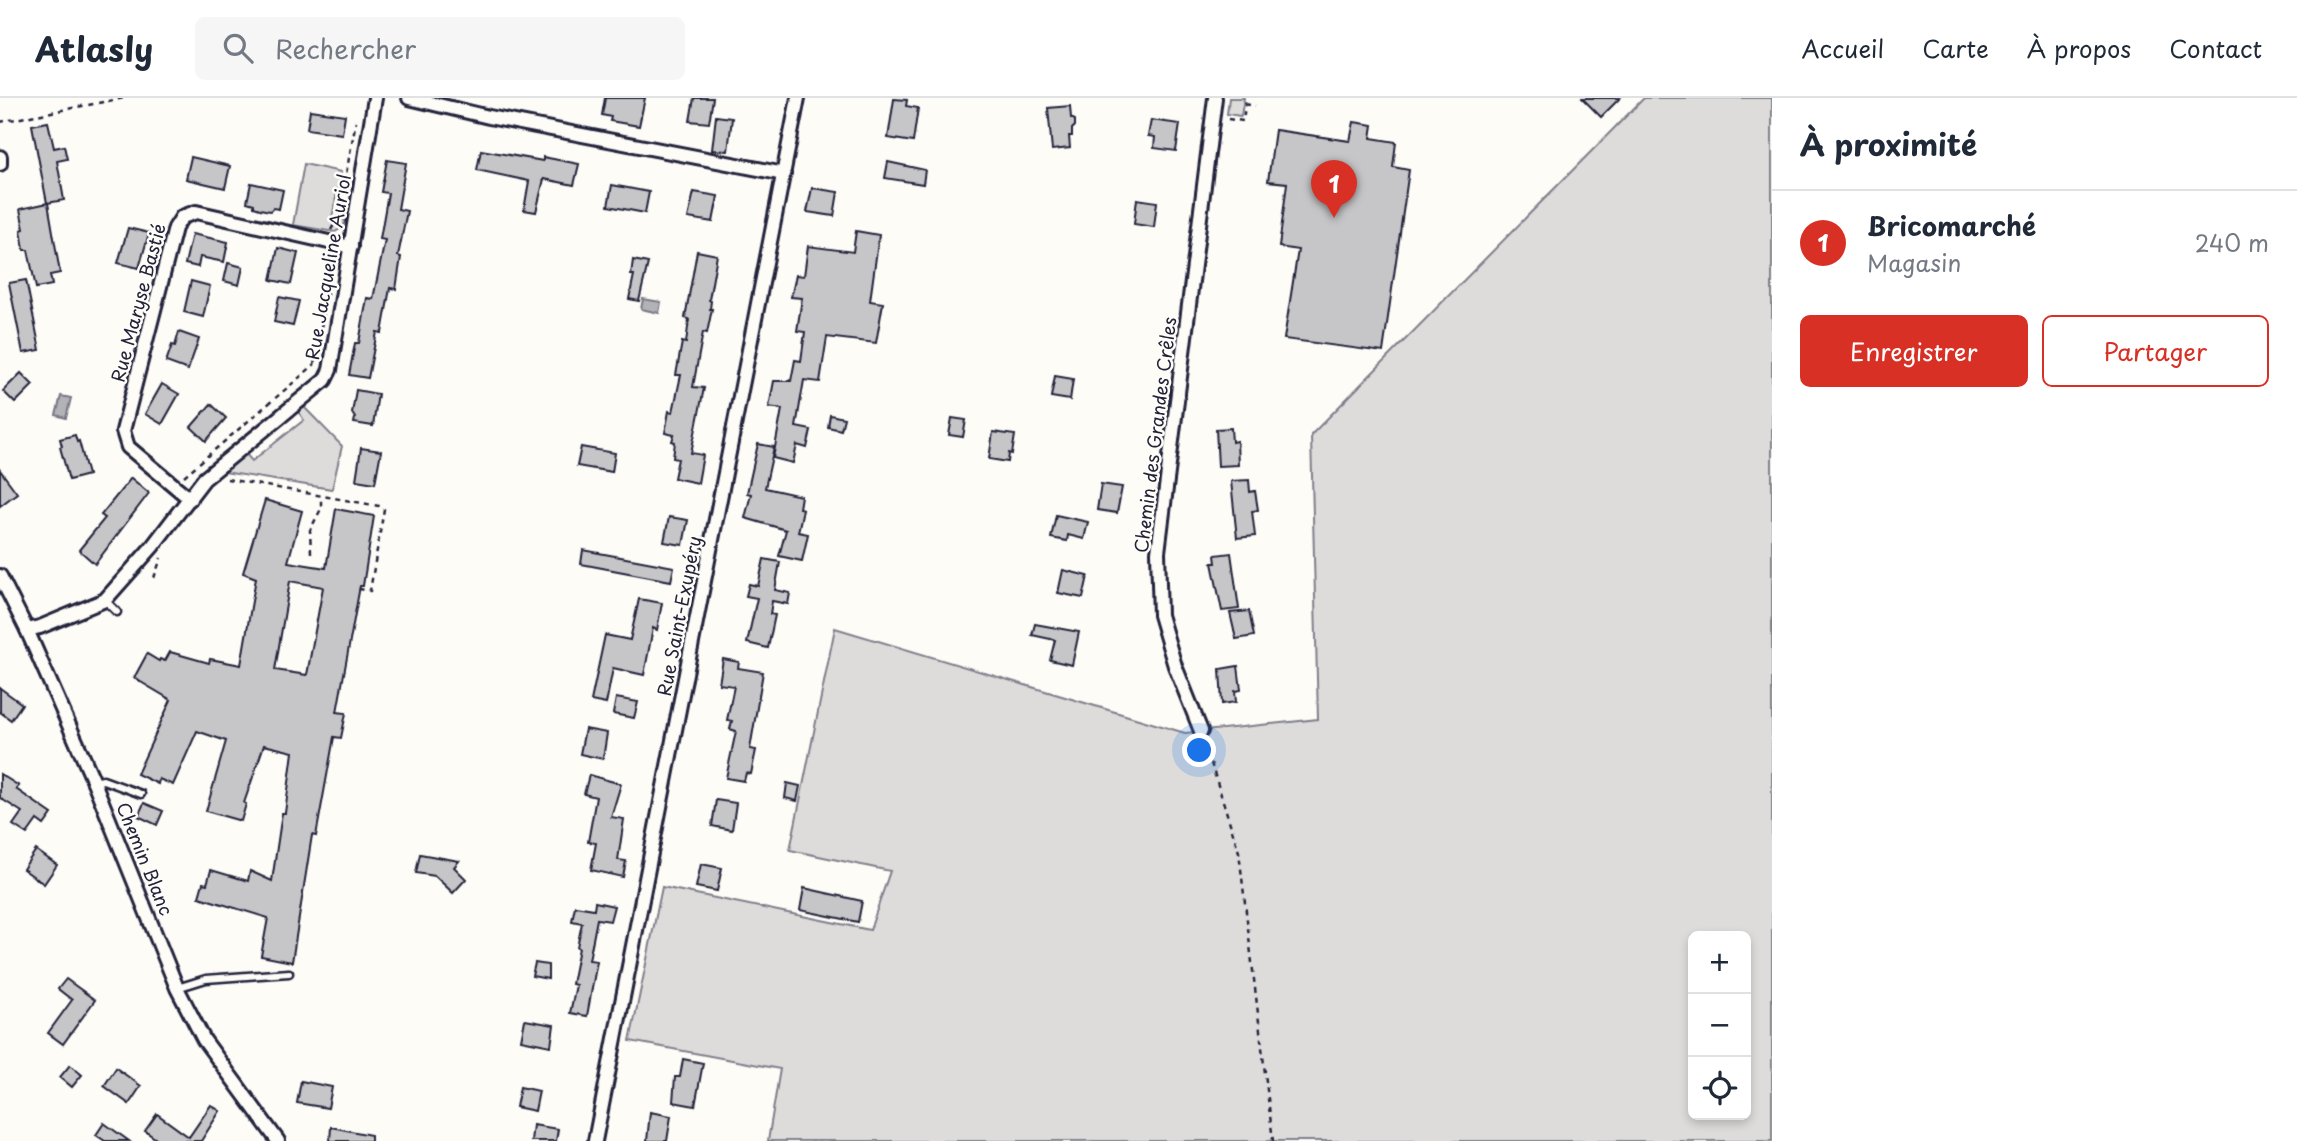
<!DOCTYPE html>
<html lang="fr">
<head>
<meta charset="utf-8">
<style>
  body { margin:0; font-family:"Playpen Sans",sans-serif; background:#f6f6f7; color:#1f2937 }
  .controls { position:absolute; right:21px; bottom:21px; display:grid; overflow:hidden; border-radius:10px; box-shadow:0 4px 10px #0003 }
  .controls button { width:63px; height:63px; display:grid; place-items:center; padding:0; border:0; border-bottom:2px solid #e0e1e3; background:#fff; color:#1f2937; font:35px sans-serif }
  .you { position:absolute; left:1200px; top:653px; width:24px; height:24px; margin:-18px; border:5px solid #fff; border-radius:50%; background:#1a73e8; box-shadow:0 0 0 10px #1a73e833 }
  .badge { display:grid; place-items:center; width:46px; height:46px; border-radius:50%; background:#d93025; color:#fff; font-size:23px; font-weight:700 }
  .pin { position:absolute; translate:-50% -58px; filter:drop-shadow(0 2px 4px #0008) }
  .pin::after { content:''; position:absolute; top:37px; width:24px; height:21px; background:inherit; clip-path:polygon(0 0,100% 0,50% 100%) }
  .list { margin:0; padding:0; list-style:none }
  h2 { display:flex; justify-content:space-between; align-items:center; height:91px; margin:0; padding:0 28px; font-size:30px }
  h2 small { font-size:23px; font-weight:400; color:#747a83 }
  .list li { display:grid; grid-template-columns:46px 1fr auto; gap:21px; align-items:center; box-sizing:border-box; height:105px; padding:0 28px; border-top:2px solid #e0e1e3 }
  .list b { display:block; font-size:26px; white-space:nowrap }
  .list p { margin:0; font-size:23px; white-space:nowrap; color:#747a83 }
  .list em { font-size:23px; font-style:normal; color:#747a83 }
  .actions { display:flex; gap:14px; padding:21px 28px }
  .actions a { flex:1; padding:16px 0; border:2px solid #d93025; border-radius:10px; text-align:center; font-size:24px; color:#d93025 }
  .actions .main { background:#d93025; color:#fff }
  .icon { flex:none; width:38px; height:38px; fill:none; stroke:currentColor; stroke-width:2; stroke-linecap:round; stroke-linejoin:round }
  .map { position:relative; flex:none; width:1772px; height:1043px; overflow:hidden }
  header { display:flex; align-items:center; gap:42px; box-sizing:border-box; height:98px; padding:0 35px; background:#fff; border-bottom:2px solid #e0e1e3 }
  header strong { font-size:33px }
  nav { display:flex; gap:38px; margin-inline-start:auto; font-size:24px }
  .search { width:490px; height:63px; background:#f6f6f7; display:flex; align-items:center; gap:18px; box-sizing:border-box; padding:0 24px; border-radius:10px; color:#747a83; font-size:26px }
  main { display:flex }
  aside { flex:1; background:#fff }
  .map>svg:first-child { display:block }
  .green { fill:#dddcdb; stroke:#807f8b; stroke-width:2; fill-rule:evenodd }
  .water { fill:#b2b2b7; stroke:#787885; stroke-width:2 }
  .building { fill:#c6c6c8; stroke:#22223b; stroke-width:2; fill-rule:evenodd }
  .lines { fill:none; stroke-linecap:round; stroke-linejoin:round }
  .service-casing { stroke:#22223b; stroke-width:11 }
  .minor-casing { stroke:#22223b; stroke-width:18 }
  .path { stroke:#22223b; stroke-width:2.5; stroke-dasharray:5 5; stroke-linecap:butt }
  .service { stroke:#fdfcf7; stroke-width:6 }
  .minor { stroke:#fdfcf7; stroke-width:12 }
  .labels { text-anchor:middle; stroke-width:5; stroke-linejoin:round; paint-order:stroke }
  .street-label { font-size:18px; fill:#22223b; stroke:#fdfcf7 }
</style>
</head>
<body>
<header>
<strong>Atlasly</strong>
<div class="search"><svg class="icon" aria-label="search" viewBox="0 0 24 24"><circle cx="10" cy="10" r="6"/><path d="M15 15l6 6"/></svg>Rechercher</div>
<nav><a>Accueil</a><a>Carte</a><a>À propos</a><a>Contact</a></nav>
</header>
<main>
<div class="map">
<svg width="1772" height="1043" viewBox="0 0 1772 1043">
  <rect width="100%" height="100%" fill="#fdfcf7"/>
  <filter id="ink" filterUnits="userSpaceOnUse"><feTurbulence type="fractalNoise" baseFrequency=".0143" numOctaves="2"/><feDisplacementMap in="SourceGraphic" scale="14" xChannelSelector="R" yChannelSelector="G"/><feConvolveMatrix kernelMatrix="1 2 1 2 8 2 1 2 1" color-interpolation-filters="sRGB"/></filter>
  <g filter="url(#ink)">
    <!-- green -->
    <g class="green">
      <path d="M1229 0H1244L1241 18 1227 16Z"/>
      <path d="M1644 0H1772V1043H768L780 971 630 943 662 789 870 832 890 773 790 752 835 530 1185 635 1318 621 1311 337ZM1693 838H1746V1017H1693Z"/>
      <path d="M304 66 341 74 332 120 347 123 340 131 335 134 293 127Z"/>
      <path d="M304 309 342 348 332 391 224 374 244 354 252 363 304 322 297 312Z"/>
    </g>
    <!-- water -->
    <g class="water">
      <path d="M643 201 661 204 659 215 641 211Z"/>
      <path d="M61 298 71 300 66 320 56 317Z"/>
    </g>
    <!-- building -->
    <g class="building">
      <path d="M605 0H645L639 28 610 23 611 19 602 17Z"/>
      <path d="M694 0H713L709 25 690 23Z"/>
      <path d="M1582 0H1620L1601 19Z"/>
      <path d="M894 1 907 2 906 8 918 10 913 44 888 40Z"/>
      <path d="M1070 8 1071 20 1075 22V28L1072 31V38H1069L1070 50 1052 52 1048 10Z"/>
      <path d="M310 12 345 17 342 36 307 31Z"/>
      <path d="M716 18 732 20 728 53 712 52Z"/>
      <path d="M1151 22 1180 26 1176 53 1154 50 1155 39 1148 38Z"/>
      <path d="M48 24 54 50 64 48 67 61 57 63 64 102 47 105 32 27Z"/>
      <path d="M1354 24 1373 27 1371 40 1396 44 1393 69 1409 72 1383 254 1284 241 1298 152 1279 149 1287 85 1268 83 1275 32 1350 43Z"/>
      <path d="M481 52 543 63V59L579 66 574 87 544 81 536 114 524 112 529 83 477 72Z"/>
      <path d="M191 59 230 68 225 90 186 81Z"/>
      <path d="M387 62 406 65 398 111 407 113 398 158 401 159 396 191 390 190 382 235 377 234 368 280 349 277 355 245H359L367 200 373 201 385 142 380 141 388 95 381 94Z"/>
      <path d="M888 64 925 72 923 86 885 80Z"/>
      <path d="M251 85 283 92 279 111 273 110 270 113 260 111 254 109V106L247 104Z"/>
      <path d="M612 87 649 94 645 115 608 108Z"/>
      <path d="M812 90 838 94 834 118 807 114Z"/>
      <path d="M694 94 718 98 713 124 688 120Z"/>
      <path d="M1137 101 1157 104 1154 129 1134 126Z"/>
      <path d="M48 105 60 175 50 177 52 187 36 190 28 152H24L21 132 24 131 20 111Z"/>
      <path d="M128 130 149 135 139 170 118 165Z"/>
      <path d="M856 133 879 137 870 203 883 205 876 245 827 239 820 284 804 282 796 329 811 332 807 350 797 347 793 365 773 360 782 311 769 309 774 283H791L795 262 801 263 805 234 797 233 802 200 791 199 796 177 804 178 808 148 853 154Z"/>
      <path d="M192 136 228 144 224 164 200 159 198 169 185 166Z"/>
      <path d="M278 150 298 155 291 186 271 182Z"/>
      <path d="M697 153 717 157 709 202 711 203 710 211H712L707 235 703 234 693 289 704 290 691 355 703 357 698 385 674 380 678 361 673 360 675 344 672 343 674 337 665 335 669 313 673 314 681 277H676L682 244 686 245 689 221 685 220Z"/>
      <path d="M633 162 648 165 639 203 629 201 634 177H631Z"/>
      <path d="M228 165 243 169 239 187 224 183Z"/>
      <path d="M26 182 40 252 23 255 9 185Z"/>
      <path d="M191 183 210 188 203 219 184 214Z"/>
      <path d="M279 199 299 203 293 228 274 224Z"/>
      <path d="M179 234 199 241 188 272 166 264 172 247 175 248Z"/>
      <path d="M21 275 33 287 15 305 3 293Z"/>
      <path d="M1055 278 1073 281 1070 302 1051 299Z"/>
      <path d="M162 286 179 296 162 326 145 316Z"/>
      <path d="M356 292 378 296 373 328 354 325 355 320 352 315Z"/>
      <path d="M211 306 226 320 206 343 191 329Z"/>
      <path d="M830 317 844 320 841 332 828 329Z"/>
      <path d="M952 320 966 322 963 339 949 337Z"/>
      <path d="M1231 330 1232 344 1237 343 1238 367 1218 368 1216 331Z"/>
      <path d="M993 334 1015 337 1012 356 1009 355 1008 364 989 361Z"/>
      <path d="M75 337 77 344 79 343 88 377 69 382 60 349 62 348 60 341Z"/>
      <path d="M758 346 774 349 765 390 801 398 799 410 803 411 798 434 808 436 802 463 779 458 786 432 745 420 751 396 747 395Z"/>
      <path d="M581 349 615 355 612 374 577 368Z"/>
      <path d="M361 350 381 353 375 385 356 382Z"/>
      <path d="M0 372 17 395 0 408Z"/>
      <path d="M131 380 149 395 95 466 79 452 105 420 101 417Z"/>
      <path d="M1249 382 1250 394 1255 393 1258 412 1252 413 1255 438 1237 440 1231 383Z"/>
      <path d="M1101 386 1122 389 1117 415 1097 412Z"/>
      <path d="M265 402 302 413 288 464 326 470 336 411 374 418 363 488H360L337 614 346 615 341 640 334 639 316 738 312 737 292 864 261 858 268 820 199 799 203 785 207 786 211 772 248 783 250 773 272 783 282 715H285L293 654 264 647 244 705 246 706 241 723 206 713 226 643 197 633 173 687 159 681 158 686 137 676 171 602 134 580 147 556 159 563 160 561 165 563 170 554 209 565 210 561 241 567 256 480 243 475ZM290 483 323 489 307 577 275 572Z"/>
      <path d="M1056 417 1088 424 1084 441 1068 437 1067 443 1051 440Z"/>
      <path d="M669 419 688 422 683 447 664 444Z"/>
      <path d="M583 452 674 469 671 483 581 466Z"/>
      <path d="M1231 455 1239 511 1222 513 1212 465H1216L1215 457Z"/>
      <path d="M764 461 780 464 775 492 790 495 788 506 772 503 770 516 775 517 768 550 747 545 757 500 746 498 749 486 758 488Z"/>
      <path d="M1063 472 1088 478 1083 500 1058 495Z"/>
      <path d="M639 501 662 505 657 532 653 530 644 577 613 570 606 606 591 603 605 537 630 542Z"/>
      <path d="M1249 513 1254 538 1236 541 1230 515Z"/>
      <path d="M1035 526 1079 534 1072 567 1050 562 1055 542 1032 537Z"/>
      <path d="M723 561 739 564 738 570 763 574 750 651 756 652 751 676 746 675 744 683 726 680 736 633 730 631 732 623 727 622 734 588 719 586Z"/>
      <path d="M1238 568 1241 592 1235 593 1236 604 1222 606 1220 571Z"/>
      <path d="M0 590 22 606 11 622 0 614Z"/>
      <path d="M616 600 638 604 634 620 613 616Z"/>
      <path d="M585 631 607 635 603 661 580 656Z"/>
      <path d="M0 676 19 688 16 691 52 716 44 727 37 722 27 736 13 727 22 714 0 700Z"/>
      <path d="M589 677 621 686 611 719 624 721 618 762 626 763 623 779 591 772 596 745 588 744 596 699 584 696Z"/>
      <path d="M787 685 800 688 797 703 785 700Z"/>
      <path d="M716 702 736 705 732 732 712 728Z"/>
      <path d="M144 705 163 713 157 727 138 718Z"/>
      <path d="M36 752 57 767 44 786 23 771Z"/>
      <path d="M420 756 459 763 454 769 466 781 453 795 435 778 416 775Z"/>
      <path d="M701 766 722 770 717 793 696 789Z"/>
      <path d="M804 790 862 803 858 824 800 812Z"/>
      <path d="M595 804 614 808 610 823 597 821 589 862 597 863 587 918 570 915 576 887 572 886 579 850 577 849 582 825 572 823 575 808 594 811Z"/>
      <path d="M535 865 548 867V881L532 878Z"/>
      <path d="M66 881 95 902 63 946 48 935 72 902 58 891Z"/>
      <path d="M525 922 554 927 551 948 521 942Z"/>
      <path d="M683 961 703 965 695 1008 673 1004 675 979H680Z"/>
      <path d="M70 967 82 977 72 989 60 979Z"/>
      <path d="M116 970 141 988 129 1006 104 988Z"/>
      <path d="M301 983 332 989 328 1010 297 1005Z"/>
      <path d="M520 989 539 993 535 1013 516 1009Z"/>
      <path d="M211 1007 220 1013 201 1043H159L145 1033 157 1016 189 1039Z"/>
      <path d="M650 1014 671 1018 667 1043H647Z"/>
      <path d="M104 1025 129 1043H105L96 1037Z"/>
      <path d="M533 1027 558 1031 556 1043H531Z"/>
      <path d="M331 1029 371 1037V1043H330Z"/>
    </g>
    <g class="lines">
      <defs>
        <g id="service">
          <path d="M105 502 117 514"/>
          <path d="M94 684 103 682 141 696"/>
          <path d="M177 890 206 881 289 875"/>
        </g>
        <g id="minor">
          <path d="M409 0 489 19 784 76"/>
          <path d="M0 59V66"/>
          <path d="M190 401 128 349 123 333 175 130 182 119 196 114 351 149"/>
          <path d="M0 478 27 532 94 684 177 890 204 942 278 1043"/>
          <path d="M27 532 40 529 105 502 152 449 204 381 325 282 330 272 375 0"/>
          <path d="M1201 633 1175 568 1160 517 1158 454 1215 0"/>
          <path d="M595 1043 798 0"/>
        </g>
      </defs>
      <!-- service casing -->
      <use href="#service" class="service-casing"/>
      <!-- minor casing -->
      <use href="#minor" class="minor-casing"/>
      <!-- path -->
      <g class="path">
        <path d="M1245 6 1255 8"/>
        <path d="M1228 21 1243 23 1246 0"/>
        <path d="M0 24 124 0"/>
        <path d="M331 132 338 119 356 23"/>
        <path d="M326 157 331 170"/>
        <path d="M184 378 314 267 330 180"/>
        <path d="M227 381 379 408 384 411 370 493 354 490"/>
        <path d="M311 455 310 432 321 411V398"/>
        <path d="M154 480 161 460"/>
        <path d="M1205 646 1239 754 1273 1043"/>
      </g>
      <!-- service -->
      <use href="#service" class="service"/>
      <!-- minor -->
      <use href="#minor" class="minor"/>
    </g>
  </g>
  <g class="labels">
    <!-- street labels -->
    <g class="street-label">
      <text transform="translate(329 169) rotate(-80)" y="6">Rue Jacqueline Auriol</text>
      <text transform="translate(139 205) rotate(-75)" y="6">Rue Maryse Bastié</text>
      <text transform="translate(1156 337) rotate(-83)" y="6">Chemin des Grandes Crêles</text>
      <text transform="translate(680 518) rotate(-79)" y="6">Rue Saint-Exupéry</text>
      <text transform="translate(144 761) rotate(68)" y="6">Chemin Blanc</text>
    </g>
  </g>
</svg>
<div class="controls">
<button>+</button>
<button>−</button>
<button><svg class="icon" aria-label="locate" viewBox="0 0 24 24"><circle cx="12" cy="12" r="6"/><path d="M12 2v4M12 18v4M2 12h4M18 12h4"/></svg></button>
</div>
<div class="you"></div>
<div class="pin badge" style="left:1334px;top:120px">1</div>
</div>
<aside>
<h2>À proximité<small></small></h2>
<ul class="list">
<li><span class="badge">1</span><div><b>Bricomarché</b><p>Magasin</p></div><em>240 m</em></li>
</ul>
<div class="actions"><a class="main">Enregistrer</a><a>Partager</a></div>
</aside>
</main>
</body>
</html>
